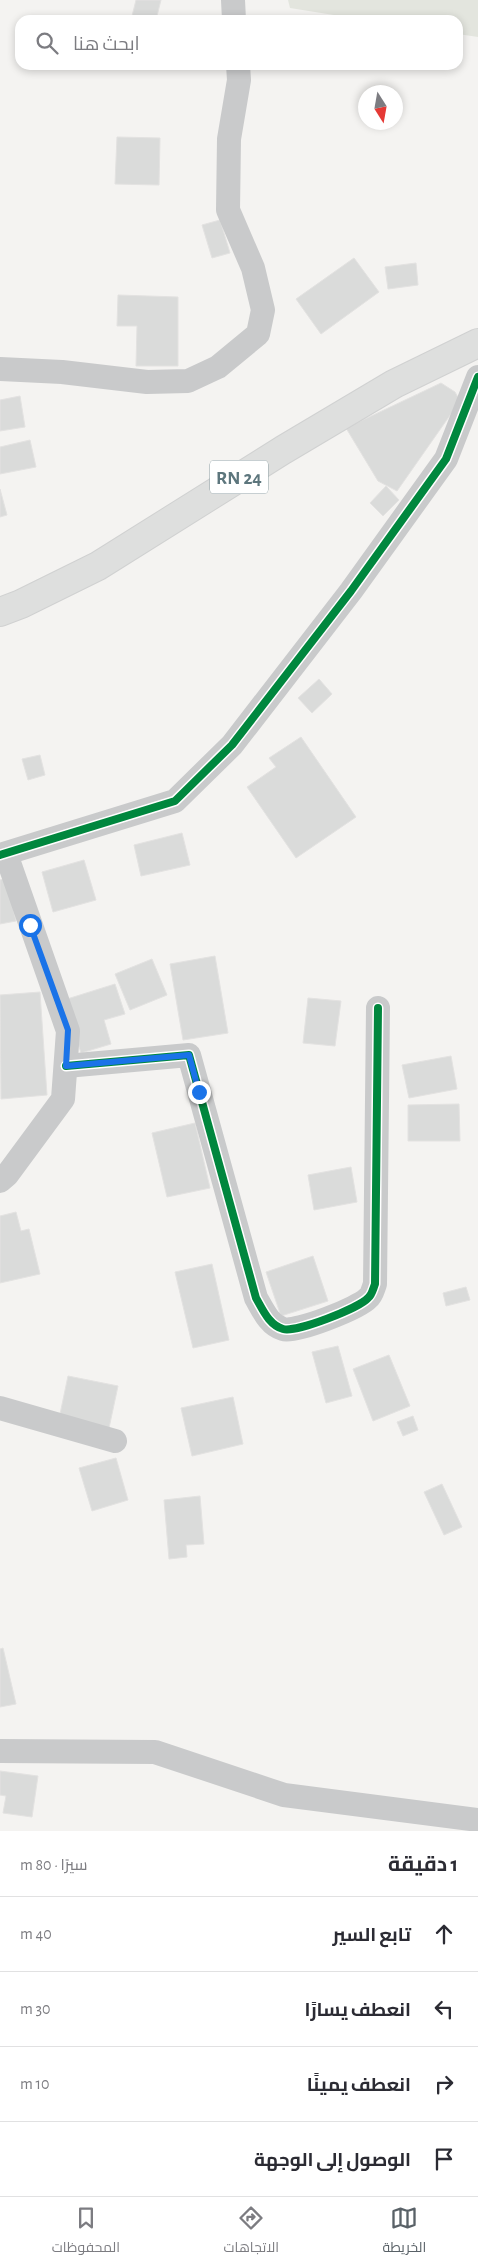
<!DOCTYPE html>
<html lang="ar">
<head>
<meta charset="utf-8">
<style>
  body { margin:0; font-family:"Alegreya Sans",Cairo,sans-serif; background:#f2f2f3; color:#2b2b33; direction:rtl }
  .compass { position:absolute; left:358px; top:85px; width:45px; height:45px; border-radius:50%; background:#fff; box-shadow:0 2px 8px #0003; rotate:169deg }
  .stop { position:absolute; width:15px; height:15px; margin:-11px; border:4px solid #1a73e8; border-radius:50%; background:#fff }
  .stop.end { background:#1a73e8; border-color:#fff; box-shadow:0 1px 5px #0008 }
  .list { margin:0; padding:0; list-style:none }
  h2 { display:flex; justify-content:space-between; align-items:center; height:65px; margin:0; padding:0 20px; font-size:21px }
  h2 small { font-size:16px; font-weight:400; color:#7c7c81 }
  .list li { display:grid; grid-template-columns:32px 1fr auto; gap:15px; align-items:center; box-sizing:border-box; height:75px; padding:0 20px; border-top:1px solid #e1e1e2 }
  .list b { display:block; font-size:19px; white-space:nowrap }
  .list em { font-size:16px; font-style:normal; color:#7c7c81 }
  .icon { flex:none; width:28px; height:28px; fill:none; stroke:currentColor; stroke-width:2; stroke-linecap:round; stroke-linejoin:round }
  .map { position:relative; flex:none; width:478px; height:1831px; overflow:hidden; direction:ltr }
  .search { position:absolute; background:#fff; box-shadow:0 2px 8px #0003; left:15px; right:15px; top:15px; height:55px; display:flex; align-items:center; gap:12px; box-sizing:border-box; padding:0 18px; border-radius:15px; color:#7c7c81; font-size:19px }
  .sheet { height:365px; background:#fff }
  nav { display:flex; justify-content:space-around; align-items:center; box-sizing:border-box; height:70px; border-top:1px solid #e1e1e2; background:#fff; font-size:14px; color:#7c7c81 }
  nav a { display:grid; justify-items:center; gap:2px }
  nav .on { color:#596167 }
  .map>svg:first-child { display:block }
  .green { fill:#e3e5de }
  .building { fill:#dadbda; stroke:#e3e2e1 }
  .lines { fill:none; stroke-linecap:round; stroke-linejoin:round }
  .primary-casing { stroke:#d0d1d1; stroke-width:30 }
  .street { stroke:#c9cacb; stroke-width:24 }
  .primary { stroke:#dedfde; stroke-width:28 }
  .cycleway-casing { stroke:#fff; stroke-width:11 }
  .cycleway { stroke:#00873e; stroke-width:8 }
  .route { stroke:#1a73e8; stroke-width:6 }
  .labels { text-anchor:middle; stroke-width:4; stroke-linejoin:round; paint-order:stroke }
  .shield { fill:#fff; stroke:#8e9fa4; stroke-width:1 }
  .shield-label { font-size:19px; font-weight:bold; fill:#5d767d }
</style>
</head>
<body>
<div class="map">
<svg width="478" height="1831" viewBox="0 0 478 1831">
  <rect width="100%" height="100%" fill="#f4f3f1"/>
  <!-- green -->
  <path class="green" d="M288 0H478V37L458 34V20H365L290 8Z"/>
  <!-- building -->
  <g class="building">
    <path d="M136 0H161L156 20 132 16Z"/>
    <path d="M117 137 160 138 159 185 115 184Z"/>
    <path d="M220 220 230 253 212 258 202 225Z"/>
    <path d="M354 258 379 292 321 334 296 299Z"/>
    <path d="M416 263 418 285 388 289 385 267Z"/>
    <path d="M118 295 178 297V366H136L137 326H117Z"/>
    <path d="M441 383 455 392 460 401 397 491 378 481 346 428Z"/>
    <path d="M20 396 25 427 0 431V400Z"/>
    <path d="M30 440 36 467 0 474V447Z"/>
    <path d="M386 486 399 500 383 516 370 503Z"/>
    <path d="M0 489 7 515 0 517Z"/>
    <path d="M319 679 332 694 312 713 298 698Z"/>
    <path d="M301 737 356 817 296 858 247 787 276 767 269 758Z"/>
    <path d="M40 755 45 775 28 780 22 759Z"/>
    <path d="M182 833 190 865 141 876 134 845Z"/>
    <path d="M84 860 96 900 53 912 42 872Z"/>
    <path d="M6 878 16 921 0 924V880Z"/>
    <path d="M215 956 228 1033 183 1040 170 964Z"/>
    <path d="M152 959 167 995 130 1010 115 974Z"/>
    <path d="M115 984 125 1014 104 1020 111 1044 81 1053 64 1000Z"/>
    <path d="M40 992 47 1095 1 1099 0 995Z"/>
    <path d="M308 998 341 1001 335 1046 303 1043Z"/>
    <path d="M451 1056 457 1089 409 1098 402 1065Z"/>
    <path d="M459 1104 460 1141H408V1105Z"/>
    <path d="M195 1123 210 1188 167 1197 152 1133Z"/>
    <path d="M351 1167 357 1202 314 1210 308 1175Z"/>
    <path d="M16 1212 21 1231 29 1229 40 1274 0 1283V1216Z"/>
    <path d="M313 1256 328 1301 281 1316 266 1272Z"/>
    <path d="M212 1264 229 1340 193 1348 175 1272Z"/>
    <path d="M466 1287 470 1300 446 1306 443 1293Z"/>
    <path d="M338 1346 352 1396 326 1403 312 1352Z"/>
    <path d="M389 1355 410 1406 373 1421 353 1369Z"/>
    <path d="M68 1376 118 1386 109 1428 59 1419Z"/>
    <path d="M233 1397 243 1444 192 1456 181 1408Z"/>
    <path d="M413 1416 418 1430 403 1436 397 1422Z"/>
    <path d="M116 1458 128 1500 92 1511 79 1468Z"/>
    <path d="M442 1484 462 1527 444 1535 424 1492Z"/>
    <path d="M200 1496 204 1544 186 1545 187 1557 169 1559 164 1500Z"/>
    <path d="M3 1648 16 1704 0 1707V1649Z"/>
    <path d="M0 1771 38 1776 32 1817 3 1813 6 1796 0 1795Z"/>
  </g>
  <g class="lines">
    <defs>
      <path id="primary" d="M0 612 21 604 98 566 283 450 394 384 478 343"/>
    </defs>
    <!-- primary casing -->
    <use href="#primary" class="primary-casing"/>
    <!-- street -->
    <g class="street">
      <path d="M233 0 234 20"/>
      <path d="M0 369 62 372 147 382 188 381 218 367 258 334 263 310 253 268 228 210 229 139 239 80 238 65"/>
      <path d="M0 855 175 801 232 745 351 591 446 459 478 377"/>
      <path d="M66 1066 189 1055 256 1298C263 1310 269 1325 283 1329 296 1333 359 1308 368 1298 372 1295 373 1289 375 1284L378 1008"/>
      <path d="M0 1181 7 1175 63 1099 68 1031 6 854"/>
      <path d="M0 1408 115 1441"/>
      <path d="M0 1751 155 1752 284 1795 478 1820"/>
    </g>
    <!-- primary -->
    <use href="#primary" class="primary"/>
    <defs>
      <g id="cycleway">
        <path d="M0 855 175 801 232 745 351 591 446 459 478 377"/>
        <path d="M66 1066 189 1055 256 1298C263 1310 269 1325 283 1329 296 1333 359 1308 368 1298 372 1295 373 1289 375 1284L378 1008"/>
      </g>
    </defs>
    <!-- cycleway casing -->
    <use href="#cycleway" class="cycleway-casing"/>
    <!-- cycleway -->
    <use href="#cycleway" class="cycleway"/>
  </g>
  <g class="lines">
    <!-- route -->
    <path class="route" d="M30 925 68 1030 66 1066 189 1055 199 1092"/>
  </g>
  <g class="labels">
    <!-- shield labels -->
    <rect class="shield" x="210" y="460.5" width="58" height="33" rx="4"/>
    <g class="shield-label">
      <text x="239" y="484">RN 24</text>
    </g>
  </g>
</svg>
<svg class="compass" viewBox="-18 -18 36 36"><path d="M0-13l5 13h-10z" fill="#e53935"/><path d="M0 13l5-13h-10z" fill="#7c7c81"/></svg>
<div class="stop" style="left:30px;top:925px"></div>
<div class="stop end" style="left:199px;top:1092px"></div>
<div class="search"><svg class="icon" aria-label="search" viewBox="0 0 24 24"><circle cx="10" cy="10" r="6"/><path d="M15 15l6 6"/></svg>ابحث هنا</div>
</div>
<section class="sheet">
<h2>1 دقيقة<small>سيرًا · 80 m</small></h2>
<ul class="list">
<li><svg class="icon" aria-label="ahead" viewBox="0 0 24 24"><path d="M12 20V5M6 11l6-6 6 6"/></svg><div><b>تابع السير</b></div><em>40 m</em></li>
<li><svg class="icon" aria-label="left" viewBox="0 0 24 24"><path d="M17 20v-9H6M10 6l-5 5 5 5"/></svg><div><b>انعطف يسارًا</b></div><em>30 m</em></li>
<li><svg class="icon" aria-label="right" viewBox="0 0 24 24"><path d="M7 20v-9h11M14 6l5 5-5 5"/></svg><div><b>انعطف يمينًا</b></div><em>10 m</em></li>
<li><svg class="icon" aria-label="arrive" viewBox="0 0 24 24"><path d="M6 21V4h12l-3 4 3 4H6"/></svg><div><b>الوصول إلى الوجهة</b></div></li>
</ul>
</section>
<nav>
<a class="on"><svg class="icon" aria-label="map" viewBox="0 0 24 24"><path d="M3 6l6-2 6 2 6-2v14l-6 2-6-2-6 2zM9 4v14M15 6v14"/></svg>الخريطة</a>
<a><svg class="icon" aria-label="directions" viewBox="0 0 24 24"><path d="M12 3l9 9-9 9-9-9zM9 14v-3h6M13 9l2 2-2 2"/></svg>الاتجاهات</a>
<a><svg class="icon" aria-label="saved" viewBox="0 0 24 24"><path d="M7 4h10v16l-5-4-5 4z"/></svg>المحفوظات</a>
</nav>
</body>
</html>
